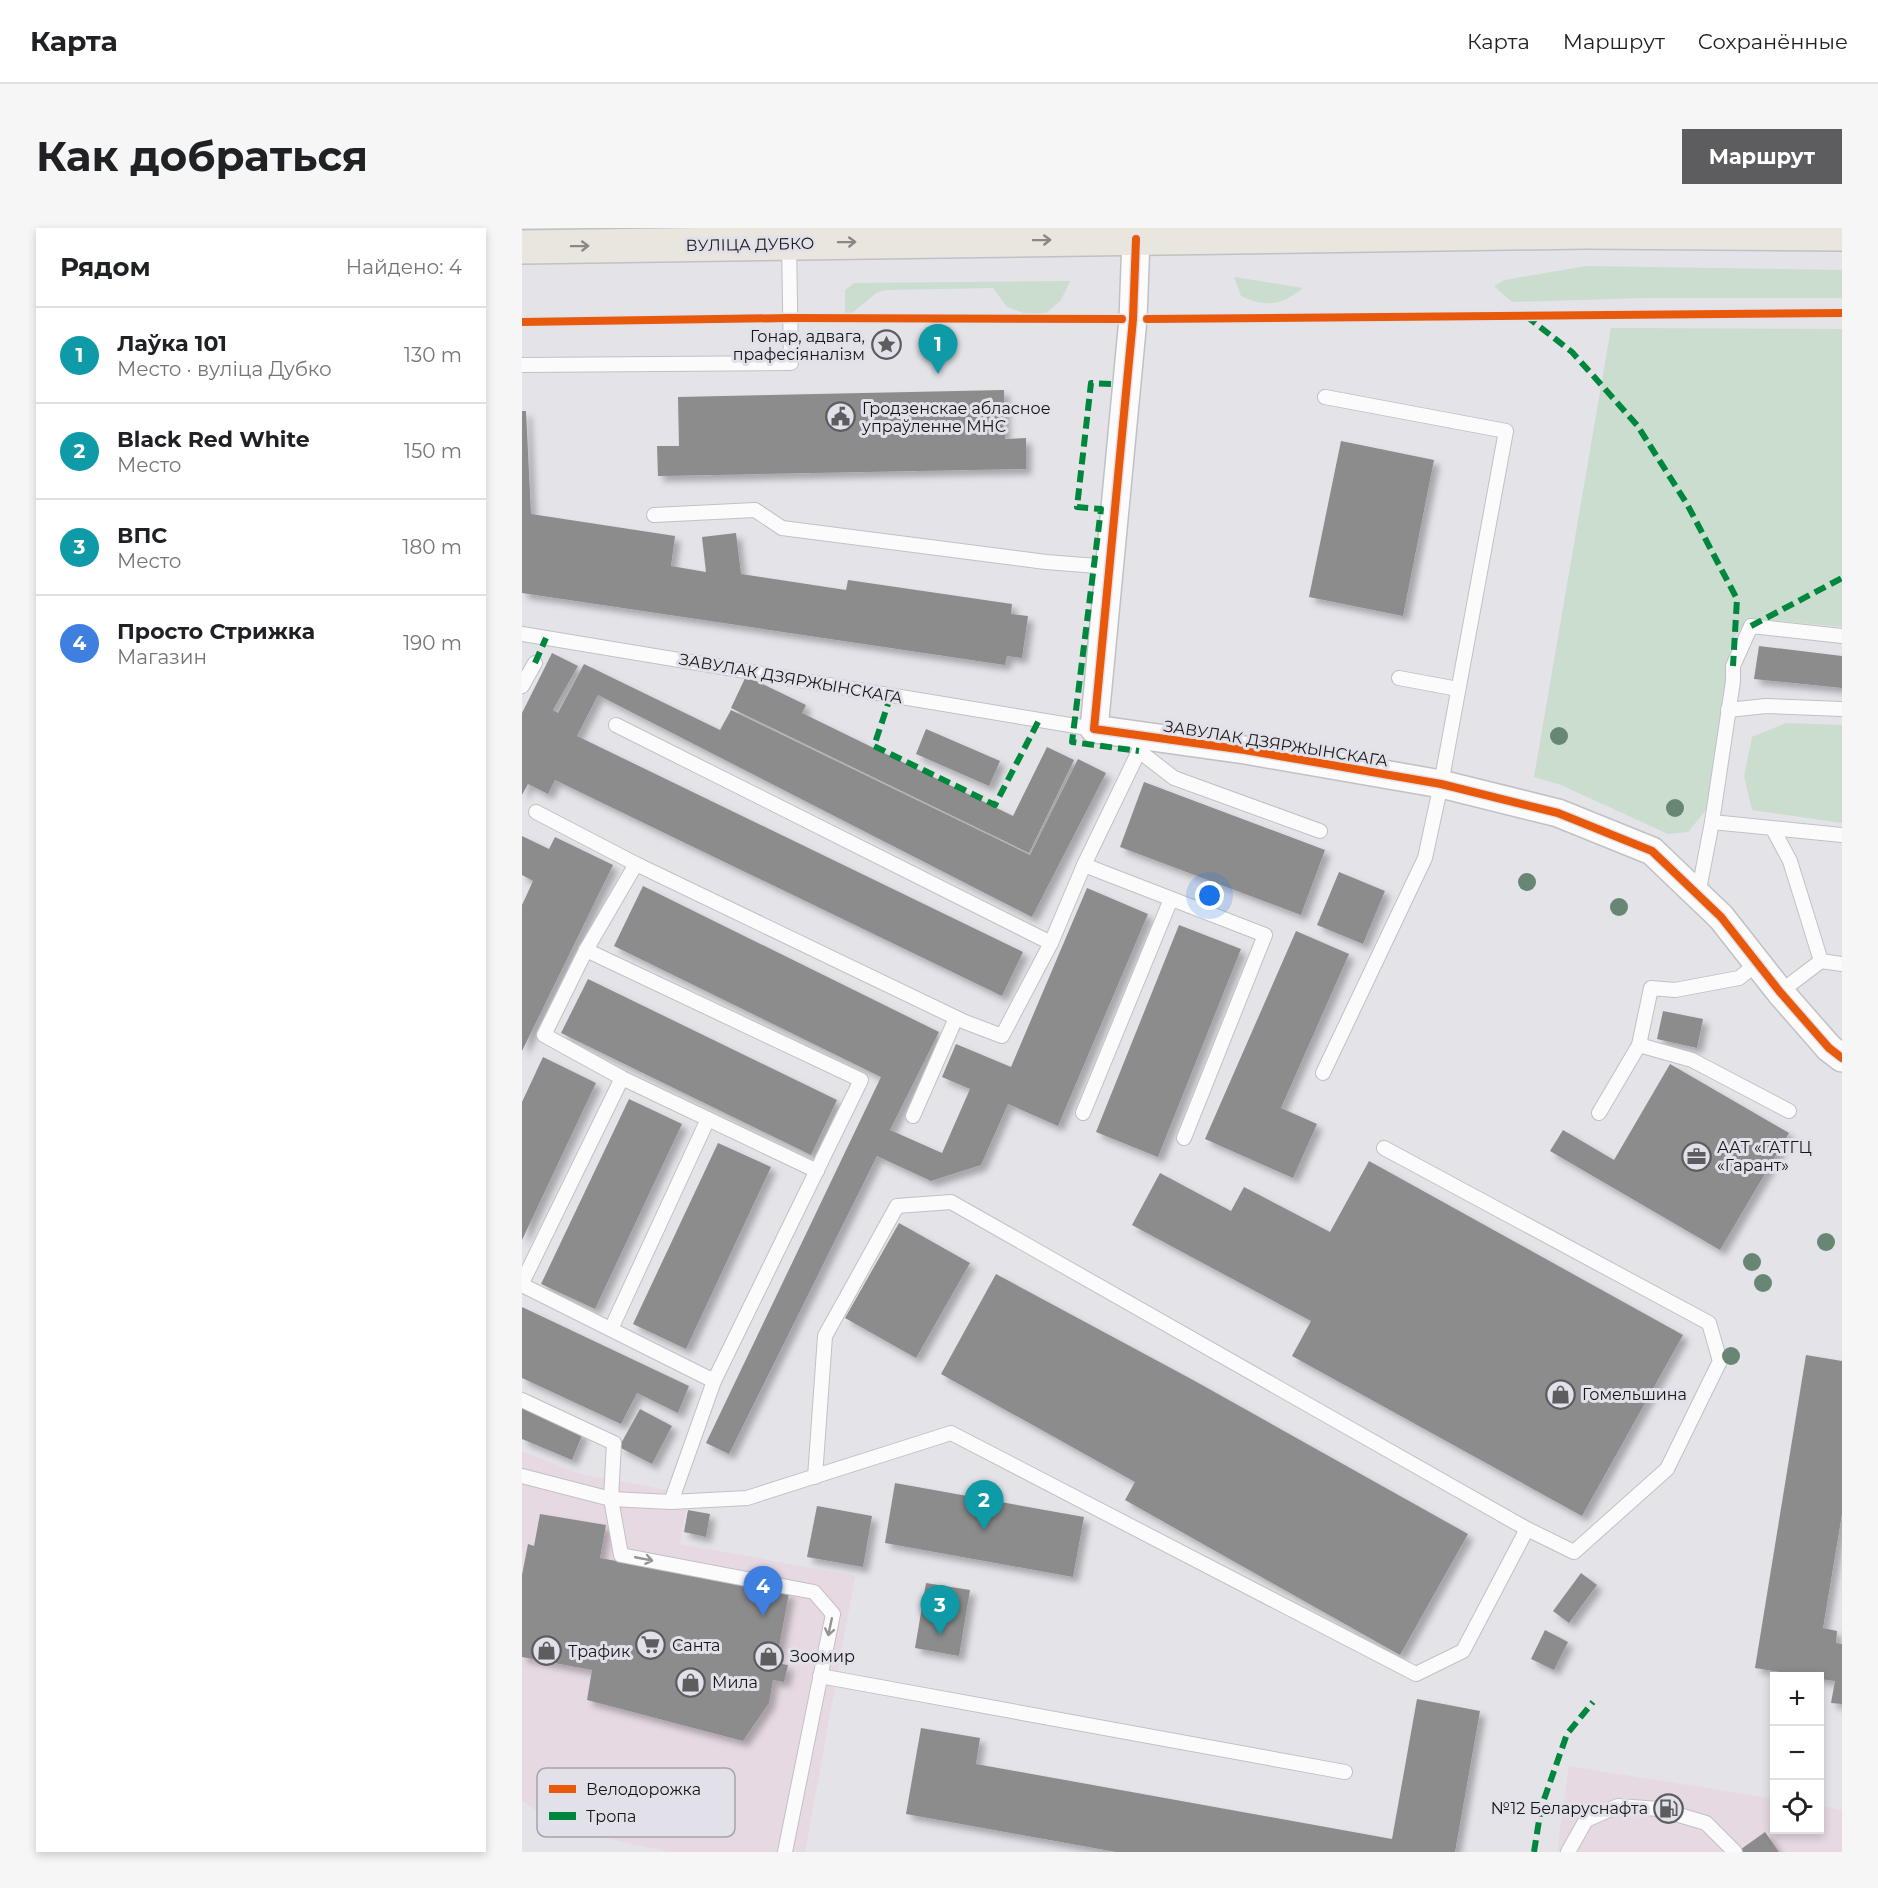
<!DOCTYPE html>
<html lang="ru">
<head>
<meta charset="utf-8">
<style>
  body { margin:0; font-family:Montserrat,sans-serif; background:#f6f6f6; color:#202124 }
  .controls { position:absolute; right:18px; bottom:18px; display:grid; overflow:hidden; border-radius:0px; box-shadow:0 3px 9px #0003 }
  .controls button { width:54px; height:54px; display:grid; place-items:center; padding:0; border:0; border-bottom:2px solid #e0e0e0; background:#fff; color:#202124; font:30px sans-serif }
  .you { position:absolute; left:688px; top:668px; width:21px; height:21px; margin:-15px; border:4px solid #fff; border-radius:50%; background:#1a73e8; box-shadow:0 0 0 9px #1a73e833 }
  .badge { display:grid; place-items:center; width:39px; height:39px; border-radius:50%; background:#5d5d60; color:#fff; font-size:20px; font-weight:700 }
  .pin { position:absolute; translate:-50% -50px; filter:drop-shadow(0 2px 3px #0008) }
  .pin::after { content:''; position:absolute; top:32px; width:21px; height:18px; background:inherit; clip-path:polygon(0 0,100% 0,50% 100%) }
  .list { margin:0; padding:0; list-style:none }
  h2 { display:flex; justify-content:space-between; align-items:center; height:78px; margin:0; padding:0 24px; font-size:26px }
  h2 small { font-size:20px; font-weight:400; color:#757577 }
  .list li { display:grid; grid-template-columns:39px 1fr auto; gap:18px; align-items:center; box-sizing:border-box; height:96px; padding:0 24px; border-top:2px solid #e0e0e0 }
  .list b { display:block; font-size:22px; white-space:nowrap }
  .list p { margin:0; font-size:20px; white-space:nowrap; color:#757577 }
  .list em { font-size:20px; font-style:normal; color:#757577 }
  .icon { flex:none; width:33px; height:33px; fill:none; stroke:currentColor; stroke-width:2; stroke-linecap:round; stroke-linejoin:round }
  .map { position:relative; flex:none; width:1320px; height:1624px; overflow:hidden; border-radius:0px }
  header { display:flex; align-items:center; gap:36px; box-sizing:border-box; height:84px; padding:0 30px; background:#fff; border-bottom:2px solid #e0e0e0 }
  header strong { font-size:28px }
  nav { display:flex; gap:33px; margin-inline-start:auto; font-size:21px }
  .intro { display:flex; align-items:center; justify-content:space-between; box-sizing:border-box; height:144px; padding:0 36px }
  h1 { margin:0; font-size:42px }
  .button { padding:15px 27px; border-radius:0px; background:#5d5d60; color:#fff; font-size:21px; font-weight:700 }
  main { display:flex; gap:36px; padding:0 36px }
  aside { flex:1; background:#fff; border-radius:0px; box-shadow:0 3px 9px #0003 }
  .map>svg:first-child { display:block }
  .commercial { fill:#e6d9e2 }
  .green { fill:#caddcf }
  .building { fill:#8d8c8d; filter:url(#shadow) }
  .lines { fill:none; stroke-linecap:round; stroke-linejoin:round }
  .service-casing { stroke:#c1c1c5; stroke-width:16 }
  .minor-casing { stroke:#c1c1c5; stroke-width:30 }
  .primary-casing { stroke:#c1c1c4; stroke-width:36 }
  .service { stroke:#fbfbfc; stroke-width:14 }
  .minor { stroke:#fbfbfc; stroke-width:27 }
  .primary { stroke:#e9e6e0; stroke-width:33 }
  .quiet { stroke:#00873e; stroke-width:6; stroke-dasharray:12 6; stroke-linecap:butt }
  .cycleway-casing { stroke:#e2e1ea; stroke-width:11 }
  .cycleway { stroke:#e8590c; stroke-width:8 }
  .tree { fill:#688674 }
  .oneway { stroke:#8a8886 }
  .oneway2 { stroke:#949495 }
  .labels { text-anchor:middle; stroke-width:6; stroke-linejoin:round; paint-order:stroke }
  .street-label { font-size:16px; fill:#151517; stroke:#e2e1ea }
  .poi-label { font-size:16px; fill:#151517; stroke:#e2e1ea; text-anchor:start }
  .key { fill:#e2e1ea; stroke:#a4a4ab; stroke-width:1.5 }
  .key-label { font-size:16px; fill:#151517 }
</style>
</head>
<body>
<header>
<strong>Карта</strong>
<nav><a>Карта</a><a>Маршрут</a><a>Сохранённые</a></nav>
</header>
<div class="intro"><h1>Как добраться</h1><a class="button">Маршрут</a></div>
<main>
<aside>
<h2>Рядом<small>Найдено: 4</small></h2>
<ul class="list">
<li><span class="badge" style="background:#0f9aa8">1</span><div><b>Лаўка 101</b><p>Место · вуліца Дубко</p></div><em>130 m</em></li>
<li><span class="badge" style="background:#0f9aa8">2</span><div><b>Black Red White</b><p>Место</p></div><em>150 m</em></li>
<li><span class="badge" style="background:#0f9aa8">3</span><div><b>ВПС</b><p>Место</p></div><em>180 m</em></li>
<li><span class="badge" style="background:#3f7fe0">4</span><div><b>Просто Стрижка</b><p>Магазин</p></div><em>190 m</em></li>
</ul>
</aside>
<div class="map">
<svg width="1320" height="1624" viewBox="0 0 1320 1624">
  <defs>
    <filter id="shadow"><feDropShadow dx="5.5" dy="5.5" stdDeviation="3" flood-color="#0004"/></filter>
  </defs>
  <rect width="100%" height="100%" fill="#e3e3e8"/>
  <!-- commercial -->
  <g class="commercial">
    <path d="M0 1223 58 1246 167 1266 158 1316 333 1348 283 1624H148L45 1602 0 1573Z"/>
    <path d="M1047 1538 1252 1571V1602H1298V1578L1320 1582V1624H1035Z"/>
  </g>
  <!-- green -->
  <g class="green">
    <path d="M1064 38 1320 42V70H1119L990 74 972 58 983 52Z"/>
    <path d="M712 49 781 60C759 77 745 80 719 68Z"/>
    <path d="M548 53 539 72 524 85 507 87 485 79 471 60 363 62 354 65 329 86 323 85V62L332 55Z"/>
    <path d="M1089 100 1320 101V399L1228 390 1210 412 1184 582 1166 604 1146 606 1039 557 1012 549Z"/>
    <path d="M1264 495 1320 497V595L1230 582 1222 548 1230 509Z"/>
  </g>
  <!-- building -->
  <g class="building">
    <path d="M482 162 483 211 504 210V241L136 248 135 218H157L156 169Z"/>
    <path d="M0 183H4L9 286 153 308 149 338 184 344 180 309 214 305 219 346 324 362 326 352 490 376 489 386 506 388 500 430 485 428 483 437 0 365Z"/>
    <path d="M819 213 912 232 881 388 787 369Z"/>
    <path d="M1237 418 1320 428V460L1232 451Z"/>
    <path d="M30 425 56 438 31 482 36 485 62 436 198 502 209 482 508 627 556 531 584 545 510 689 76 467 55 508 501 724 480 768 33 552 26 566 6 556 0 567V485Z"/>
    <path d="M224 448 284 477 280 485 491 588 525 519 552 532 507 625 209 480Z"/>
    <path d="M404 501 478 533 467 558 394 526Z"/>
    <path d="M622 554 803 622 779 687 598 619Z"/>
    <path d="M0 608 27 621 33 609 91 637 0 823V677L11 653 0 647Z"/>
    <path d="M817 644 863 663 841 716 795 697Z"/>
    <path d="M121 658 417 804 368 902 420 925 448 861 420 849 434 816 489 839 565 660 626 686 536 898 486 876 459 937 409 953 355 928 207 1226 184 1215 359 849 92 718Z"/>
    <path d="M657 697 719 721 636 929 574 904Z"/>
    <path d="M774 703 827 726 759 880 795 896 771 950 683 911Z"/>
    <path d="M66 751 315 872 289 927 39 805Z"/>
    <path d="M1141 783 1181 791 1175 820 1135 811Z"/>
    <path d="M21 829 74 855 0 1012V874Z"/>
    <path d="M1148 836 1267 905 1198 1022 1028 923 1041 902 1092 932Z"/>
    <path d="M107 871 160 896 73 1081 19 1056Z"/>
    <path d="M196 915 249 939 164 1121 111 1096Z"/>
    <path d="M847 933 1161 1107 1060 1288 770 1128 789 1093 610 997 638 945 709 983 722 959 808 1004Z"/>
    <path d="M377 995 448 1035 394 1130 323 1090Z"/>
    <path d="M474 1046 671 1152 946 1306 878 1427 603 1272 613 1254 419 1146Z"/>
    <path d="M0 1079 167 1158 156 1185 115 1165 99 1196 0 1150Z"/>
    <path d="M1284 1127 1320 1133V1286L1301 1400 1315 1403 1314 1415 1320 1416V1476L1309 1475 1313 1453 1298 1451V1448H1283L1233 1440Z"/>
    <path d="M0 1179 61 1205 50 1232 0 1211Z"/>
    <path d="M118 1181 150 1198 130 1236 97 1219Z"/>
    <path d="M373 1255 562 1289 551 1349 363 1315Z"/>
    <path d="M295 1278 350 1288 341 1339 285 1329Z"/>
    <path d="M166 1282 188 1286 184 1309 162 1304Z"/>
    <path d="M18 1286 84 1297 78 1330 267 1365 254 1435 266 1437 262 1454 251 1452 247 1475 221 1513 65 1472 70 1442 0 1429V1347L6 1316 12 1318Z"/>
    <path d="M1059 1345 1075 1357 1047 1395 1031 1383Z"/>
    <path d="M404 1355 448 1362 437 1428 393 1420Z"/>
    <path d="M1023 1402 1046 1414 1032 1442 1009 1431Z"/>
    <path d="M895 1471 958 1483 933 1624H594L384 1586 399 1500 458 1510 454 1536 870 1611Z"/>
    <path d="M1243 1604 1257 1624H1215Z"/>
  </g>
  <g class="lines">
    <defs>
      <g id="service">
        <path d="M0 137 269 135 267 14"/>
        <path d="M132 287 233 282 260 300 524 334 588 339"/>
        <path d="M0 406 572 501"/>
        <path d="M877 450 936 461"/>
        <path d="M0 458 13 435"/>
        <path d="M1206 482 1244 478 1320 481"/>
        <path d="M94 497 529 715"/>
        <path d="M617 523 652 550 798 603"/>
        <path d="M14 584 114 636"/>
        <path d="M1190 594 1320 607"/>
        <path d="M1251 601 1268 633 1299 733 1258 764"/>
        <path d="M562 637 743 707 662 910"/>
        <path d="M1176 667 1190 594 1211 453V438L1229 398 1320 408"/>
        <path d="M64 722 22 807 100 850 295 943"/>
        <path d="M1299 733 1320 736"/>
        <path d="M1117 817 1170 832 1267 883"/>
        <path d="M801 845 903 630 919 556 984 203 803 169"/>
        <path d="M561 885 649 671"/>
        <path d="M1077 885 1117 817 1129 760 1153 762 1217 750 1236 735"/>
        <path d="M391 888 434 790"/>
        <path d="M862 920 1187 1095 1198 1133 1145 1241 1052 1324 1005 1301"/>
        <path d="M0 1055 100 850"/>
        <path d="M0 1057 192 1153"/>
        <path d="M89 1101 186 891"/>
        <path d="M0 1172 92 1215 89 1271 99 1327 292 1364 311 1386 263 1624"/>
        <path d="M0 1248 89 1271 149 1274 225 1270 429 1205 894 1446 941 1423 1005 1301 429 974 375 978 303 1108 293 1249"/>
        <path d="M149 1274 192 1153 339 852 64 722 114 636 443 794 480 808 529 715 562 637 617 523 621 508"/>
        <path d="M298 1448 823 1544"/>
        <path d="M1046 1624 1064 1592 1096 1578 1137 1581 1184 1595 1213 1624"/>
      </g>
      <path id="minor" d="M614 11 611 91 572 501 723 522 919 556 1036 585 1130 623 1199 689 1258 764 1307 820 1320 830"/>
      <path id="primary" d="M0 19 1064 4 1320 6"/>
    </defs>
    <!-- service casing -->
    <use href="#service" class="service-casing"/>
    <!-- minor casing -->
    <use href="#minor" class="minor-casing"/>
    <!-- primary casing -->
    <use href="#primary" class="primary-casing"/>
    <!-- service -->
    <use href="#service" class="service"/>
    <!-- minor -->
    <use href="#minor" class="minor"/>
    <!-- primary -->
    <use href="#primary" class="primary"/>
    <!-- quiet -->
    <g class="quiet">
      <path d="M1004 88 1050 124 1115 197 1165 276 1215 371 1211 438"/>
      <path d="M589 156 569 155 555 279 579 281 550 514 617 523"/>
      <path d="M1229 398 1320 350"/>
      <path d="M13 435 24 410"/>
      <path d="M369 467 352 518 473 577 517 492"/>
      <path d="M1012 1624 1019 1580 1045 1506 1071 1474"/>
    </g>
    <defs>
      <g id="cycleway">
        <path d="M614 11 611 91 572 501 723 522 919 556 1036 585 1130 623 1199 689 1258 764 1307 820 1320 830"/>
        <path d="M625 91 1320 85"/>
        <path d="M0 94 267 90 600 91"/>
      </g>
    </defs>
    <!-- cycleway casing -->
    <use href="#cycleway" class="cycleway-casing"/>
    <!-- cycleway -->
    <use href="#cycleway" class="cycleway"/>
  </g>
  <!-- trees -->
  <g class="tree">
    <circle cx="1037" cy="508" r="9"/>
    <circle cx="1153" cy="580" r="9"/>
    <circle cx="1005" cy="654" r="9"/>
    <circle cx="1097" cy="679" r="9"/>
    <circle cx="1304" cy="1014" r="9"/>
    <circle cx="1230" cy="1034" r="9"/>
    <circle cx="1241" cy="1055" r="9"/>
    <circle cx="1209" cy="1128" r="9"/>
  </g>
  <!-- one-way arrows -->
  <defs><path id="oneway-shaft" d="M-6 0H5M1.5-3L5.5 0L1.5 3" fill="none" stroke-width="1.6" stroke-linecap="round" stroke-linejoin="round" transform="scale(1.5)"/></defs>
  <g class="oneway">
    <use href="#oneway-shaft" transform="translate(520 12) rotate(-1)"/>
    <use href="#oneway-shaft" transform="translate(325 14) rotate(-1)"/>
    <use href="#oneway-shaft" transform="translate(58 18) rotate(-1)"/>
  </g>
  <g class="oneway2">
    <use href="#oneway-shaft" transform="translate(122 1331) rotate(11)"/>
    <use href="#oneway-shaft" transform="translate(308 1399) rotate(102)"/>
  </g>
  <!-- icons -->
  <defs>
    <symbol id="sight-ring" viewBox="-11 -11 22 22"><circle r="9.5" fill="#e2e1ea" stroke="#5d5d60" stroke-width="1.5"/><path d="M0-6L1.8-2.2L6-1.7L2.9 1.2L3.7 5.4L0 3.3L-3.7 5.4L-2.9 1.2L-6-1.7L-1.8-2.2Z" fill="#5d5d60"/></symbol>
    <symbol id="civic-ring" viewBox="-11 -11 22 22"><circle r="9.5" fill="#e2e1ea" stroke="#5d5d60" stroke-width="1.5"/><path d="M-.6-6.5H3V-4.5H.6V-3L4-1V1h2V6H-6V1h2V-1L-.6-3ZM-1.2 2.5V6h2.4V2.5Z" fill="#5d5d60"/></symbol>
    <symbol id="office-ring" viewBox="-11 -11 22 22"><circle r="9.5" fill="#e2e1ea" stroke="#5d5d60" stroke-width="1.5"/><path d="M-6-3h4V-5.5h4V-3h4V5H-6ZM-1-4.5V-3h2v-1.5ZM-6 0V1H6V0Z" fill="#5d5d60"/></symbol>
    <symbol id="shop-ring" viewBox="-11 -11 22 22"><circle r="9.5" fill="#e2e1ea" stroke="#5d5d60" stroke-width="1.5"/><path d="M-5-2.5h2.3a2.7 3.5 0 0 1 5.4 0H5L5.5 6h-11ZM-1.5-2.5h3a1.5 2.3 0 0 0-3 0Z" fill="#5d5d60"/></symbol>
    <symbol id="supermarket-ring" viewBox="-11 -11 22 22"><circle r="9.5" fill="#e2e1ea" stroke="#5d5d60" stroke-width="1.5"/><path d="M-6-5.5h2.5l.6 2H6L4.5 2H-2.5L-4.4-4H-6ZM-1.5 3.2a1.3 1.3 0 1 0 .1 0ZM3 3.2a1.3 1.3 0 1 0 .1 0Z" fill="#5d5d60"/></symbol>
    <symbol id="fuel-ring" viewBox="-11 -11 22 22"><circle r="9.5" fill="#e2e1ea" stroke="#5d5d60" stroke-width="1.5"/><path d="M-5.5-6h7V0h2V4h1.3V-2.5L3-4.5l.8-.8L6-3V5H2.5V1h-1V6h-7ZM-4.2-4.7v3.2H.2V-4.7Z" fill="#5d5d60"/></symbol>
  </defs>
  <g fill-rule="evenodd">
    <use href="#sight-ring" x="348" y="100" width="33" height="33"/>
    <use href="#civic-ring" x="302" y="172" width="33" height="33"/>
    <use href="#office-ring" x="1158" y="912" width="33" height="33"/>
    <use href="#shop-ring" x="1022" y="1150" width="33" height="33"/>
    <use href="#supermarket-ring" x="112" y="1400" width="33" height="33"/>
    <use href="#shop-ring" x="8" y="1406" width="33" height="33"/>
    <use href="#shop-ring" x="230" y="1412" width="33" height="33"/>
    <use href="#shop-ring" x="152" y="1438" width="33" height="33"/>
    <use href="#fuel-ring" x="1130" y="1564" width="33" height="33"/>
  </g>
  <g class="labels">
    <!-- street labels -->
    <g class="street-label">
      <text transform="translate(228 16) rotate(-1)" y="6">ВУЛІЦА ДУБКО</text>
      <text transform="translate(269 450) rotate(10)" y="6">ЗАВУЛАК ДЗЯРЖЫНСКАГА</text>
      <text transform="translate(754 515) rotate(9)" y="6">ЗАВУЛАК ДЗЯРЖЫНСКАГА</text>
    </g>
    <!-- poi labels -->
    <g class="poi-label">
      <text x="343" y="114" text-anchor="end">Гонар, адвага,<tspan x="343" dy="18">прафесіяналізм</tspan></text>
      <text x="340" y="186">Гродзенскае абласное<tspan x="340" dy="18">упраўленне МНС</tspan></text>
      <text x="1195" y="925">ААТ «ГАТГЦ<tspan x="1195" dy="18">«Гарант»</tspan></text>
      <text x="1060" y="1172">Гомельшина</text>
      <text x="150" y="1423">Санта</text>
      <text x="46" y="1429">Трафик</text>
      <text x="268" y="1434">Зоомир</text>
      <text x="190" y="1460">Мила</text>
      <text x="1126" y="1586" text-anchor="end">№12 Беларуснафта</text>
    </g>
  </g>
  <!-- legend -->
  <rect x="15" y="1540" width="198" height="69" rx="9" class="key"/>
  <rect x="27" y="1557" width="27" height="8" fill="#e8590c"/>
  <rect x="27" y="1584" width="27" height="8" fill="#00873e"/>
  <g class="key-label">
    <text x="64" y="1567">Велодорожка</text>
    <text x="64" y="1594">Тропа</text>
  </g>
</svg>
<div class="controls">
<button>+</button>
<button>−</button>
<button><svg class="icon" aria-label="locate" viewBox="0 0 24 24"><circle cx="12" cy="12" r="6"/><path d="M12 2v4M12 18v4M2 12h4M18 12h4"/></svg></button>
</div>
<div class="you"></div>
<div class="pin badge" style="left:416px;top:146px;background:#0f9aa8">1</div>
<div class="pin badge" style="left:462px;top:1302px;background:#0f9aa8">2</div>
<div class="pin badge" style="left:418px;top:1407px;background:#0f9aa8">3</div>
<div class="pin badge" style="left:241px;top:1388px;background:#3f7fe0">4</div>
</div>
</main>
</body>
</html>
